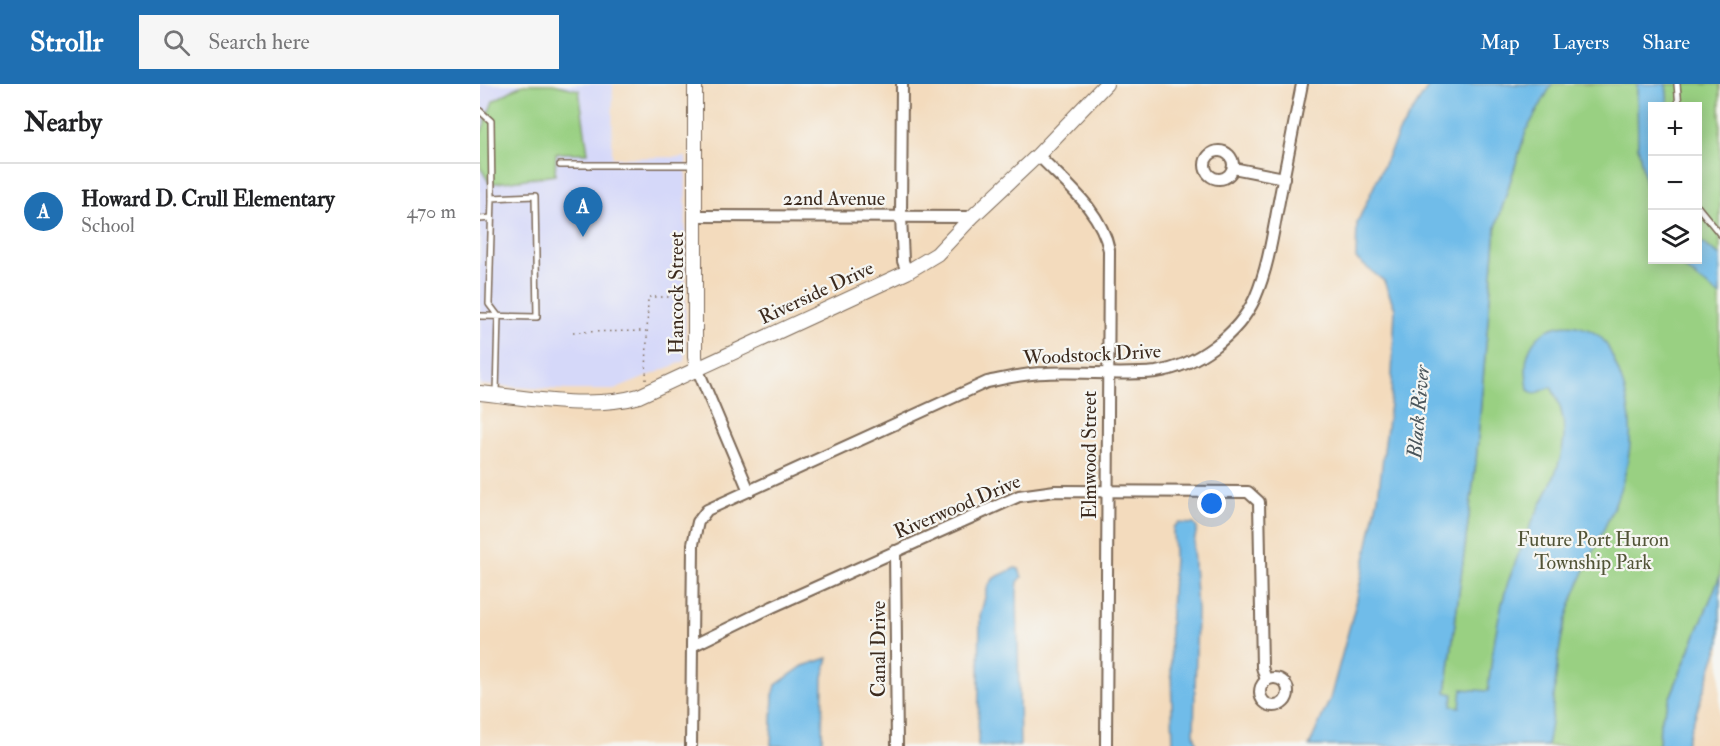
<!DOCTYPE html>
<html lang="en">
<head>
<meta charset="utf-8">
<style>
  body { margin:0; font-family:"IM FELL Double Pica",serif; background:#f6f6f6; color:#202124 }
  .controls { position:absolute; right:18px; top:18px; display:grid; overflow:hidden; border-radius:0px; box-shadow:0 3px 15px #0003 }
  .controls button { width:54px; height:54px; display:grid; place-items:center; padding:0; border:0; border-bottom:2px solid #e0e0e0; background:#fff; color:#202124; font:30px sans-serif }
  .you { position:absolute; left:732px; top:420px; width:21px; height:21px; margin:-15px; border:4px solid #fff; border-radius:50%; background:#1a73e8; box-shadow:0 0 0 9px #1a73e833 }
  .badge { display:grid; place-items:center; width:39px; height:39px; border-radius:50%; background:#1f6fb2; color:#fff; font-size:20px; font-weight:700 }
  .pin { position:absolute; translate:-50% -50px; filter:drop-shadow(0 2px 3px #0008) }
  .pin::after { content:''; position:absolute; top:32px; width:21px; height:18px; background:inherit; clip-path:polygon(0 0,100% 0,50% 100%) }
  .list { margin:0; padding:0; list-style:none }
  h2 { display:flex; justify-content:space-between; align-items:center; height:78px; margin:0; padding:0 24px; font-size:26px }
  h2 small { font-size:20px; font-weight:400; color:#757577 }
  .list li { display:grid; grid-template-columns:39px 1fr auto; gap:18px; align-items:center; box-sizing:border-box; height:96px; padding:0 24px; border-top:2px solid #e0e0e0 }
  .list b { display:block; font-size:22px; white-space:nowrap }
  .list p { margin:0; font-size:20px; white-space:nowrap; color:#757577 }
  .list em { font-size:20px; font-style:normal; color:#757577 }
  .icon { flex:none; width:33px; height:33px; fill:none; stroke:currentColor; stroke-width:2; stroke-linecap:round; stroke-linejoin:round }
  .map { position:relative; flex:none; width:1240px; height:662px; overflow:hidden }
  header { display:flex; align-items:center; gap:36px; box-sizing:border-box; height:84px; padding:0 30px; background:#1f6fb2; color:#fff }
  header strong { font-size:28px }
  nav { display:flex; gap:33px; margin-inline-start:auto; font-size:21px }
  .search { width:420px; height:54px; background:#f6f6f6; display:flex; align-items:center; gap:15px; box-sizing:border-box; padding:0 21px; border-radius:0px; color:#757577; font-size:22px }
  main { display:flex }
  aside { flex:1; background:#fff }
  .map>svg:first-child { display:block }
  .built { fill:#d5d8f9 }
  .green { fill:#99d082; stroke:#6a7d50; stroke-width:1.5 }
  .water { fill:#70bce9; stroke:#567384; stroke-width:1.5 }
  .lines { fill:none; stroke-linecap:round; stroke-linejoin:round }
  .lane-casing { stroke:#7b6856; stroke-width:8 }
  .street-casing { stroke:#7b6856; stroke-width:14 }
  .secondary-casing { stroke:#7b6856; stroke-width:16 }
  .path { stroke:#7b6856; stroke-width:1.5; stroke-dasharray:1.5 4.5; stroke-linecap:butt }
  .lane { stroke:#fff; stroke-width:5 }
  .street { stroke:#fff; stroke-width:10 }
  .secondary { stroke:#fff; stroke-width:14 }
  .labels { text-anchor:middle; stroke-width:4.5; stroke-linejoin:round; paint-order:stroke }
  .street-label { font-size:20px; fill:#3b2a1e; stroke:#f6f6f2 }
  .park-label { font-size:20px; fill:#525437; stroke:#f6f6f2 }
  .water-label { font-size:21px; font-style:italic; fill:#4b565b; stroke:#f6f6f2 }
</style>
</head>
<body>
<header>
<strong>Strollr</strong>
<div class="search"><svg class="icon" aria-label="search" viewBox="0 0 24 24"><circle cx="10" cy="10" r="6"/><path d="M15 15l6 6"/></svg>Search here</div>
<nav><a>Map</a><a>Layers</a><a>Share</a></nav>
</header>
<main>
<aside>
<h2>Nearby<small></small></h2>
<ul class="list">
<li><span class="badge">A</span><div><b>Howard D. Crull Elementary</b><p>School</p></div><em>470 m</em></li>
</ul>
</aside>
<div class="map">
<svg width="1240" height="662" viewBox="0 0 1240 662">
  <rect width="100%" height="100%" fill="#f6f6f2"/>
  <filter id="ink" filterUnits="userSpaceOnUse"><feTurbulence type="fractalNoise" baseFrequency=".0167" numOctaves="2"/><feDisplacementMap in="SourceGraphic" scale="12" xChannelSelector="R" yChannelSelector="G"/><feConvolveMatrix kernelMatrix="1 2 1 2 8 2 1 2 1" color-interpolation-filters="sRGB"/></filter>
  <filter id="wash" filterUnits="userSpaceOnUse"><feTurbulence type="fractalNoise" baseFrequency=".008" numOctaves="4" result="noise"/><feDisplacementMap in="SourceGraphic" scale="24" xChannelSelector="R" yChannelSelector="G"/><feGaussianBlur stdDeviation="1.35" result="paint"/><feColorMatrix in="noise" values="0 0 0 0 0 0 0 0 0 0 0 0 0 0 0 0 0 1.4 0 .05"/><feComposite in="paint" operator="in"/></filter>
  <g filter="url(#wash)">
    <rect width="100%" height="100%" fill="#f3dbbd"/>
    <!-- built -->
    <path class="built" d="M0 0H133L132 74 206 73 205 277 134 306H87L0 301Z"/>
    <!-- green -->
    <g class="green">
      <path d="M43 0H73L99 6 108 69H76L75 91 10 100 0 83V52L13 17Z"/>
      <path d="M1072 0H1157L1158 62 1172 133V176H1194L1240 212V492L1180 638 1179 662H952L966 608 996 378 1016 143 1046 47Z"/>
      <path d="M1186 0H1240V172L1218 155V22H1188Z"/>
    </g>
    <!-- water -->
    <g class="water">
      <path d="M950 0H1072L1046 47 1016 143 996 378 966 608 973 610 972 622 980 623 982 605 1008 607C1012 569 1017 532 1029 495 1036 477 1043 458 1051 440 1073 395 1101 353 1071 303L1055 310 1048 306C1047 294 1044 282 1048 270 1057 239 1094 234 1118 251 1128 258 1133 275 1138 286 1178 387 1112 446 1086 536 1074 577 1076 621 1067 662H829L850 615 876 519 898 413 911 312 915 225 904 197 876 175 877 139 919 48Z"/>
      <path d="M1157 0H1186L1188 22H1172V133L1158 62Z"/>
      <path d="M1218 156 1240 172V212L1194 176H1218Z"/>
      <path d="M698 439 714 440 717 444 713 464 717 527 714 649 717 662H693L690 546 694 473 693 444Z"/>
      <path d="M535 484 539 485 542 493 538 498 537 508 540 662H498L500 532 508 502 514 494Z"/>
      <path d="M1240 492V558L1205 662H1179L1180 638Z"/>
      <path d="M348 574 343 593 342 662H291L293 611 296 601 323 582Z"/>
    </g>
  </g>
  <g filter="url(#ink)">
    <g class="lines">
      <defs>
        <g id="lane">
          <path d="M1197 0 1199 22"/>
          <path d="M0 27 11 37 12 114"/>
          <path d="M80 81H214"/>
          <path d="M1218 123 1240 150"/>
          <path d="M0 135 11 134"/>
          <path d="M0 232 57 233 55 112 12 114 9 220 18 232 16 309"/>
        </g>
        <g id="street">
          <path d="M422 0 421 132 423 177 427 188"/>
          <circle cx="739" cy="81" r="14"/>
          <path d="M558 71C585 99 621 126 629 166L626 662"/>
          <path d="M753 84 804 94"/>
          <path d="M216 132 492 133"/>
          <path d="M217 284 269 407"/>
          <path d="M415 467 417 662"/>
          <path d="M212 562 292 523 539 412 575 407 768 408 779 418 782 583 786 596"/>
          <circle cx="794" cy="608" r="14"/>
          <path d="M211 662 213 460 218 438 227 426 507 298C527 294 546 289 566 289 603 287 639 292 676 288 716 282 758 251 775 214 788 184 793 149 799 117 807 78 814 39 822 0"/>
        </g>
        <g id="secondary">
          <path d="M215 0V273L217 284"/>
          <path d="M0 309C49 314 112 326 159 312L427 188 457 170 492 133 558 71 626 0"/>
        </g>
      </defs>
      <!-- lane casing -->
      <use href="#lane" class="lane-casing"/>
      <!-- street casing -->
      <use href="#street" class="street-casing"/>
      <!-- secondary casing -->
      <use href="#secondary" class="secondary-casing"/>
      <!-- path -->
      <g class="path">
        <path d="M93 248 166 247"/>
        <path d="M166 296 168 213H202"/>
      </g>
      <!-- lane -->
      <use href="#lane" class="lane"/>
      <!-- street -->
      <use href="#street" class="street"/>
      <!-- secondary -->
      <use href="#secondary" class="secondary"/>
    </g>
  </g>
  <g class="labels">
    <!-- street labels -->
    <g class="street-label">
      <text x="354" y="121">22nd Avenue</text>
      <text transform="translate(336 208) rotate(-25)" y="7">Riverside Drive</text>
      <text transform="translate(196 209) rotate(-90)" y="7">Hancock Street</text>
      <text transform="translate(612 270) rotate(-3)" y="7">Woodstock Drive</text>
      <text transform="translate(609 371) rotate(-90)" y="7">Elmwood Street</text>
      <text transform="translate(477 422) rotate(-23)" y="7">Riverwood Drive</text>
      <text transform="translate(398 565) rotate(-90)" y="7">Canal Drive</text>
    </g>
    <!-- park labels -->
    <g class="park-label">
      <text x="1113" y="462">Future Port Huron<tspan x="1113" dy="23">Township Park</tspan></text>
    </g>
    <!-- water labels -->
    <g class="water-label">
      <text transform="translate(938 328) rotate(-85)" y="7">Black River</text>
    </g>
  </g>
</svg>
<div class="controls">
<button>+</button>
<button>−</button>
<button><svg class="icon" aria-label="layers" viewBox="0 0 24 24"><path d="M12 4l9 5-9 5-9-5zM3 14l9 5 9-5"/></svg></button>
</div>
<div class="you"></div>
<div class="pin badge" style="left:103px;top:153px">A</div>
</div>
</main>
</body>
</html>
